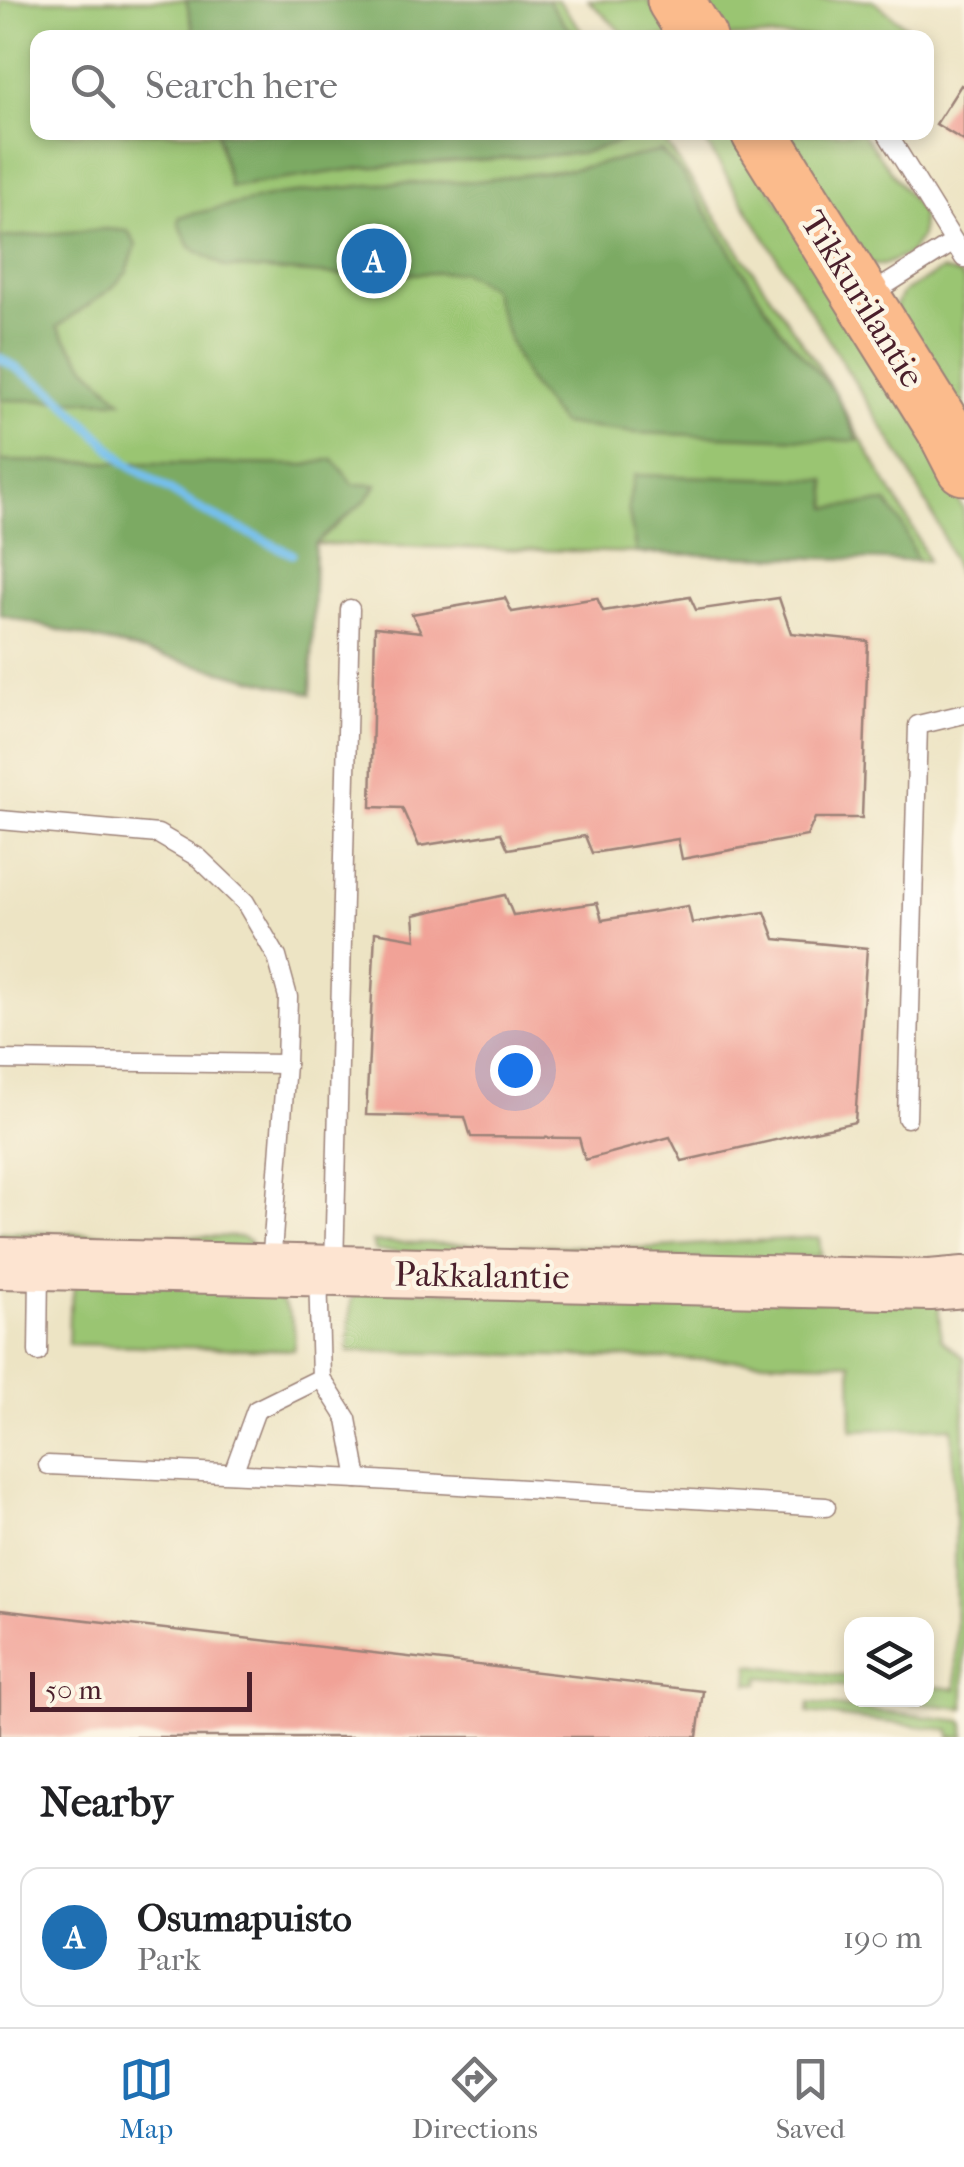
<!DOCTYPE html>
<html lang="en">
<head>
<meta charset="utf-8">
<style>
  body { margin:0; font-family:"IM FELL French Canon",serif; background:#f2f2f2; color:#202124 }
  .controls { position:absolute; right:30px; bottom:30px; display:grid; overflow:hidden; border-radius:20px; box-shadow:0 5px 15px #0003 }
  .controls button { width:90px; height:90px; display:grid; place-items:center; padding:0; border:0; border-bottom:2px solid #e0e0e0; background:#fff; color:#202124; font:50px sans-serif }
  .scale { position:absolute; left:30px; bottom:25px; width:222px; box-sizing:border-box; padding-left:10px; border:5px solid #4a1f2b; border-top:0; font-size:28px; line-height:35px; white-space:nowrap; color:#4a1f2b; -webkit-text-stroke:8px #fcf5e5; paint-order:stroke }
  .you { position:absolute; left:515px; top:1070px; width:35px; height:35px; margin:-25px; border:8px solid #fff; border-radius:50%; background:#1a73e8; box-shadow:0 0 0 15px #1a73e833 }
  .badge { display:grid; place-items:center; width:65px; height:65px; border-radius:50%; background:#1f6fb2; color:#fff; font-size:32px; font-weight:700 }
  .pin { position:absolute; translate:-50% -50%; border:5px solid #fff; box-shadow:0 2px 10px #0006 }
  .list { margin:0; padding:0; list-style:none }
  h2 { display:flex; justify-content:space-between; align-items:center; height:130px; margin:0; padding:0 40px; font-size:42px }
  h2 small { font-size:32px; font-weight:400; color:#757577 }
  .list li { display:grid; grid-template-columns:65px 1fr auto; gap:30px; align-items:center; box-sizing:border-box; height:140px; margin:0 20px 20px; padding:0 20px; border:2px solid #e0e0e0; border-radius:20px }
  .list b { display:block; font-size:38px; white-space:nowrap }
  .list p { margin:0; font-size:32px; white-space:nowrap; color:#757577 }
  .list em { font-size:32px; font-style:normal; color:#757577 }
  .icon { flex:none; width:55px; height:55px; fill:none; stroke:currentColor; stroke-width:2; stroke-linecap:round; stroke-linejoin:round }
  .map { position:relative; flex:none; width:964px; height:1737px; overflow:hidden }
  .search { position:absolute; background:#fff; box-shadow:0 5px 15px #0003; left:30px; right:30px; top:30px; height:110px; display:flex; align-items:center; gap:25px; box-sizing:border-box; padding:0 35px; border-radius:20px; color:#757577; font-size:38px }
  .sheet { height:290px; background:#fff }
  nav { display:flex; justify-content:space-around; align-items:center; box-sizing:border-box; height:140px; border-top:2px solid #e0e0e0; background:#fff; font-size:28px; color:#757577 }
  nav a { display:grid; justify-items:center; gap:5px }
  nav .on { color:#1f6fb2 }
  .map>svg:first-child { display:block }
  .green { fill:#9ac572; stroke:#72724e; stroke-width:2.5 }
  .forest { fill:#7baa64; stroke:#626448; stroke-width:2.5 }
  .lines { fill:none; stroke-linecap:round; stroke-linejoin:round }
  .stream { stroke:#74bfed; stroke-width:9 }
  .building { fill:#f1a297 }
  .service-casing { stroke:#9c8278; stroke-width:21 }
  .secondary-casing { stroke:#9c8278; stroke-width:54 }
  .primary-casing { stroke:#9c8278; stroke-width:59 }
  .service { stroke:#fff; stroke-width:18 }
  .secondary { stroke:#fde4d1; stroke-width:50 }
  .primary { stroke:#fbbb8c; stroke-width:55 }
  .labels { text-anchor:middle; stroke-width:9; stroke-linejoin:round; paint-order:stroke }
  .street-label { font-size:35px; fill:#4a1f2b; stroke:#fcf5e5 }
</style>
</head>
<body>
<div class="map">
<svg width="964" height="1737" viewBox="0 0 964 1737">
  <rect width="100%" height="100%" fill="#fcf5e5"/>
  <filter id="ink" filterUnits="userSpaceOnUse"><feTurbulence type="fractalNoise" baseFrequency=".01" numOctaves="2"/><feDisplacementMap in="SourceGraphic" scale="20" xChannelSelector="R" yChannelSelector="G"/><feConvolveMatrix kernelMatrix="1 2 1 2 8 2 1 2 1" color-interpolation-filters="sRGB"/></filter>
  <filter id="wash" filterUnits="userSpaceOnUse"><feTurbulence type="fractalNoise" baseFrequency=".0048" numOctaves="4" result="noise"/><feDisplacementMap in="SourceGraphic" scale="40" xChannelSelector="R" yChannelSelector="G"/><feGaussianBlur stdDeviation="2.25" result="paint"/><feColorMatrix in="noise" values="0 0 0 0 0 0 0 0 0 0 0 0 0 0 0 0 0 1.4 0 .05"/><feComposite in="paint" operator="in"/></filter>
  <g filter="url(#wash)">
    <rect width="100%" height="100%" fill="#ede4c4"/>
    <!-- green -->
    <g class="green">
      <path d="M0 0H558L587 37 38 38V132L659 133 819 367 915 532 928 561 315 544 311 694 41 510 0 509Z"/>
      <path d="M588 0H648L673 37H627Z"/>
      <path d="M699 0H872L920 37H722Z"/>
      <path d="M700 133H736L938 457 964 511V589L939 527 903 460Z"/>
      <path d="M781 133H862L922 213 921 236 909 254 883 265H869Z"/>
      <path d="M942 270 960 275 964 281V425L895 308 902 293Z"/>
      <path d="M0 1232 242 1237 250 1241V1248L0 1244Z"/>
      <path d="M819 1237 821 1255 776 1262 376 1251 372 1242 643 1248Z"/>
      <path d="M76 1282 272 1286C287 1310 298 1320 294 1350L68 1344 69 1313Z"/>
      <path d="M357 1289 938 1302 941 1339 964 1358V1708L891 1701 926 1700 927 1686 956 1689 955 1513 952 1427 852 1430 851 1363 348 1351 351 1301Z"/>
      <path d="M750 1665 851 1677V1687L760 1677 759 1683 748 1684Z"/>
      <path d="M809 1703 964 1721V1737H950V1730L808 1713Z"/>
    </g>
    <!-- forest -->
    <g class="forest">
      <path d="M186 0H548L565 25 581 37H195Z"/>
      <path d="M217 133V132L640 133 626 140 582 153 362 168 230 187Z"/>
      <path d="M661 151 682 174 780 329 835 392 858 441 636 433 561 424 528 381 514 352 490 287 461 272 354 276 225 267 190 247 179 224V217L277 195 379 184 476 181 573 169Z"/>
      <path d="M105 229 128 231 136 245 127 272 111 289 57 327 86 366 122 401 0 400V238Z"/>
      <path d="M333 459 353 484 377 485 366 500 315 544 311 694 0 615V461L306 465Z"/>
      <path d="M634 475 826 480 828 508 887 502 904 528 917 561 636 553 628 507Z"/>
    </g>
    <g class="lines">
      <!-- stream -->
      <path class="stream" d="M0 358 54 392 126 463 201 510 292 554"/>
    </g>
    <g id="blocks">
      <!-- building -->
      <g class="building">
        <path d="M961 85 964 87V141L936 124Z"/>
        <path d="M690 597 696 610 779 598 791 633 868 641 862 818H815L807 836 682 859 678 839 592 853 585 836 508 849 501 833 419 846 402 808 371 807 375 627 421 632 412 614 505 598 512 612 597 598 603 611Z"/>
        <path d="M505 895 513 915 597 903 602 920 688 906 692 923 765 912 775 939 867 948 855 1122 682 1161 670 1137 585 1160 579 1138 471 1137 465 1117 366 1115 375 932 416 939 414 915Z"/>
        <path d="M0 1610 703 1691 697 1737H0Z"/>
      </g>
    </g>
  </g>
  <g filter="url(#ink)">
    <use href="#blocks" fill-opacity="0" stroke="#9c8278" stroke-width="2.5"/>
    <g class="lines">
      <defs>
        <g id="service">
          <path d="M886 132 964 258"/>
          <path d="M868 296 954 242"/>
          <path d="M0 820 158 834 199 858 245 902 277 957 288 997 286 1064 271 1266"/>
          <path d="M0 1060 286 1064"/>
          <path d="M907 1118 918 725 964 714"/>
          <path d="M334 1269 350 609"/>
          <path d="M318 1272 321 1378 347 1419 358 1479"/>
          <path d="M38 1352 39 1269"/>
          <path d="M48 1465 358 1479 826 1507"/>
          <path d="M233 1473 256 1410 321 1378"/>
        </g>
        <path id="secondary" d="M0 1263 930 1285 964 1282"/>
        <g id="primary">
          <path d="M675 0 699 38"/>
          <path d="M759 132 944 428 964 467"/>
        </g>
      </defs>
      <!-- service casing -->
      <use href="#service" class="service-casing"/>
      <!-- secondary casing -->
      <use href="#secondary" class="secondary-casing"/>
      <!-- primary casing -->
      <use href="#primary" class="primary-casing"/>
      <!-- service -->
      <use href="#service" class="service"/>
      <!-- secondary -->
      <use href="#secondary" class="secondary"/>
      <!-- primary -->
      <use href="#primary" class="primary"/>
    </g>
  </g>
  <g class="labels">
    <!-- street labels -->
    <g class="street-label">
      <text transform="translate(863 299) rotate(58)" y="12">Tikkurilantie</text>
      <text transform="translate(482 1275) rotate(1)" y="12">Pakkalantie</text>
    </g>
  </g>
</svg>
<div class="controls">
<button><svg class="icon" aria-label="layers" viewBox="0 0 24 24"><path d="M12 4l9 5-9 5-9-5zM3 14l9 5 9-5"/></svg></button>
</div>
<div class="scale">50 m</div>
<div class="you"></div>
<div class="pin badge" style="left:374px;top:261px">A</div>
<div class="search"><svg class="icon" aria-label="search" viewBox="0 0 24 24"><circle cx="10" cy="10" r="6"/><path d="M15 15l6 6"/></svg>Search here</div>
</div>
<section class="sheet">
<h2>Nearby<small></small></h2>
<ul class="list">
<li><span class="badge">A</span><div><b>Osumapuisto</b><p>Park</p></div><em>190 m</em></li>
</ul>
</section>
<nav>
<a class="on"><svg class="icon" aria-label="map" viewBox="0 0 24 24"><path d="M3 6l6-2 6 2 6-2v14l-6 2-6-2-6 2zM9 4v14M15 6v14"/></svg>Map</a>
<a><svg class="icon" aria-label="directions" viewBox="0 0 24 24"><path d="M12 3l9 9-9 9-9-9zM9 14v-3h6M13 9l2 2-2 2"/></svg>Directions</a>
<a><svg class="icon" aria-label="saved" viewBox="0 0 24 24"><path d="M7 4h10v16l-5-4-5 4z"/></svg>Saved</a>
</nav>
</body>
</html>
